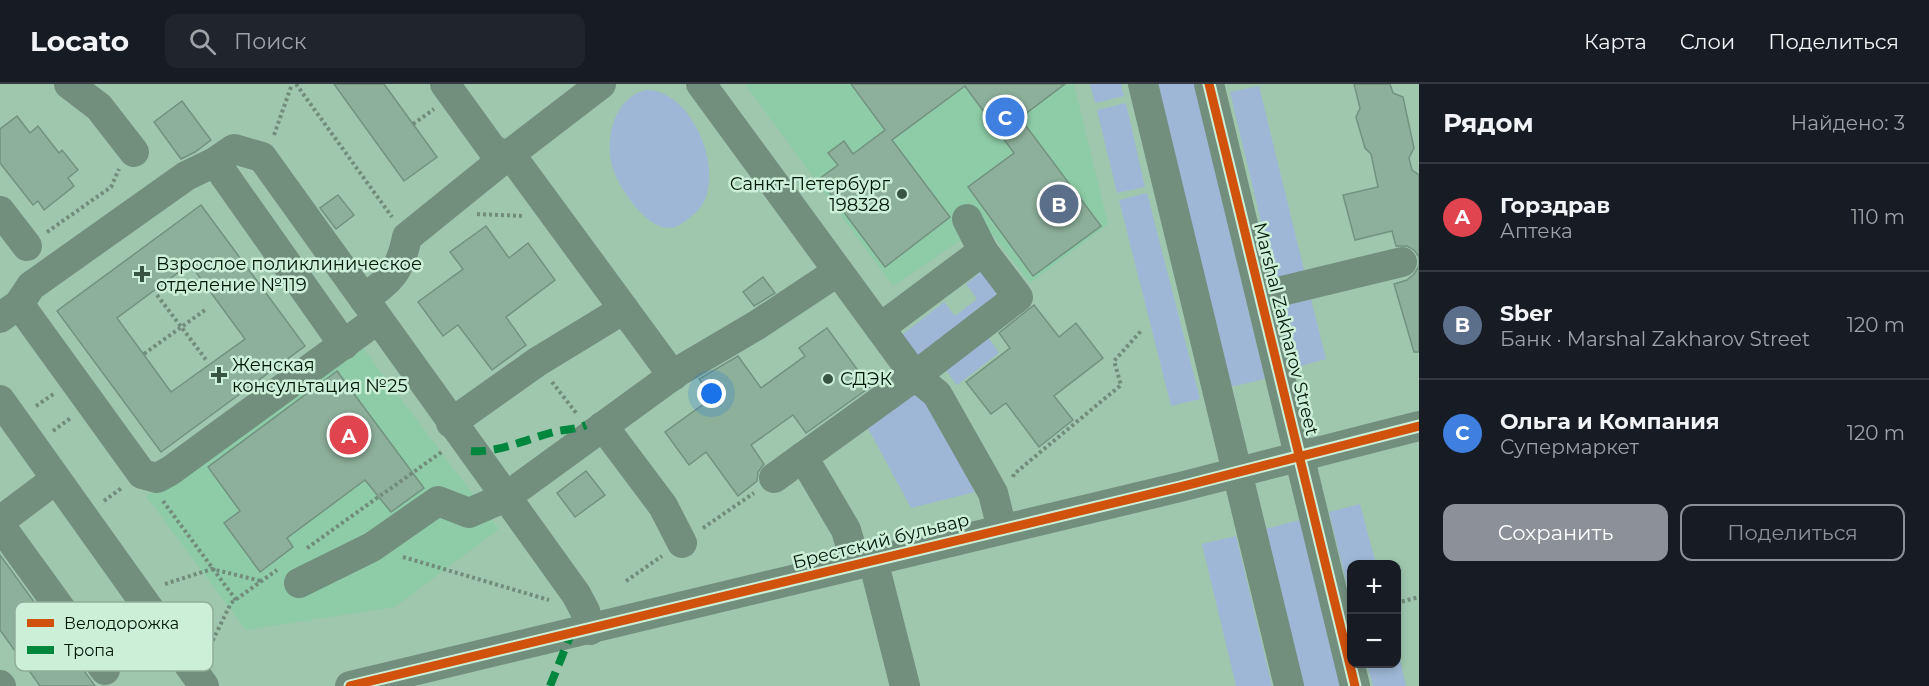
<!DOCTYPE html>
<html lang="ru">
<head>
<meta charset="utf-8">
<style>
  body { margin:0; font-family:Montserrat,sans-serif; background:#20242c; color:#f1f3f6 }
  .controls { position:absolute; right:18px; bottom:18px; display:grid; overflow:hidden; border-radius:12px; box-shadow:0 3px 9px #0003 }
  .controls button { width:54px; height:54px; display:grid; place-items:center; padding:0; border:0; border-bottom:2px solid #363941; background:#171b24; color:#f1f3f6; font:30px sans-serif }
  .you { position:absolute; left:712px; top:310px; width:21px; height:21px; margin:-15px; border:4px solid #fff; border-radius:50%; background:#1a73e8; box-shadow:0 0 0 9px #1a73e833 }
  .badge { display:grid; place-items:center; width:39px; height:39px; border-radius:50%; background:#8c9099; color:#fff; font-size:20px; font-weight:700 }
  .pin { position:absolute; translate:-50% -50%; border:3px solid #fff; box-shadow:0 2px 6px #0006 }
  .list { margin:0; padding:0; list-style:none }
  h2 { display:flex; justify-content:space-between; align-items:center; height:78px; margin:0; padding:0 24px; font-size:26px }
  h2 small { font-size:20px; font-weight:400; color:#9ea1a6 }
  .list li { display:grid; grid-template-columns:39px 1fr auto; gap:18px; align-items:center; box-sizing:border-box; height:108px; padding:0 24px; border-top:2px solid #363941 }
  .list b { display:block; font-size:22px; white-space:nowrap }
  .list p { margin:0; font-size:20px; white-space:nowrap; color:#9ea1a6 }
  .list em { font-size:20px; font-style:normal; color:#9ea1a6 }
  .actions { display:flex; gap:12px; padding:18px 24px }
  .actions a { flex:1; padding:14px 0; border:2px solid #8c9099; border-radius:12px; text-align:center; font-size:21px; color:#8c9099 }
  .actions .main { background:#8c9099; color:#fff }
  .icon { flex:none; width:33px; height:33px; fill:none; stroke:currentColor; stroke-width:2; stroke-linecap:round; stroke-linejoin:round }
  .map { position:relative; flex:none; width:1419px; height:602px; overflow:hidden }
  header { display:flex; align-items:center; gap:36px; box-sizing:border-box; height:84px; padding:0 30px; background:#171b24; border-bottom:2px solid #363941 }
  header strong { font-size:28px }
  nav { display:flex; gap:33px; margin-inline-start:auto; font-size:21px }
  .search { width:420px; height:54px; background:#20242c; display:flex; align-items:center; gap:15px; box-sizing:border-box; padding:0 21px; border-radius:12px; color:#9ea1a6; font-size:22px }
  main { display:flex }
  aside { flex:1; background:#171b24 }
  .map>svg:first-child { display:block }
  .built { fill:#8dcca6 }
  .green { fill:#9eb7d6 }
  .building { fill:#8db09b; stroke:#72927f; stroke-width:1.5; fill-rule:evenodd }
  .lines { fill:none; stroke-linecap:round; stroke-linejoin:round }
  .path { stroke:#718c7b; stroke-width:4; stroke-dasharray:3 3; stroke-linecap:butt }
  .minor { stroke:#728e7d; stroke-width:30 }
  .quiet { stroke:#00873e; stroke-width:8; stroke-dasharray:15 8; stroke-linecap:butt }
  .cycleway-casing { stroke:#ccefd8; stroke-width:13 }
  .cycleway { stroke:#d1520c; stroke-width:9 }
  .poi-dot { fill:#385541; stroke:#ccefd8; stroke-width:2 }
  .labels { text-anchor:middle; stroke-width:5; stroke-linejoin:round; paint-order:stroke }
  .poi-label { font-size:18px; fill:#001707; stroke:#ccefd8; text-anchor:start }
  .street-label { font-size:18px; fill:#001707; stroke:#ccefd8 }
  .key { fill:#ccefd8; stroke:#8fae99; stroke-width:1.5 }
  .key-label { font-size:16px; fill:#001707 }
</style>
</head>
<body>
<header>
<strong>Locato</strong>
<div class="search"><svg class="icon" aria-label="search" viewBox="0 0 24 24"><circle cx="10" cy="10" r="6"/><path d="M15 15l6 6"/></svg>Поиск</div>
<nav><a>Карта</a><a>Слои</a><a>Поделиться</a></nav>
</header>
<main>
<div class="map">
<svg width="1419" height="602" viewBox="0 0 1419 602">
  <rect width="100%" height="100%" fill="#9fc7ae"/>
  <!-- built -->
  <g class="built">
    <path d="M745 0H1074L1108 140 1030 199 984 140 893 202Z"/>
    <path d="M359 259 499 445 395 523 246 546 146 412Z"/>
  </g>
  <!-- green -->
  <g class="green">
    <path d="M1090 0H1121L1124 12 1095 19Z"/>
    <path d="M1157 0H1194L1265 295 1230 303Z"/>
    <path d="M1259 2 1306 194 1276 200 1230 8Z"/>
    <path d="M646 6C690 6 720 77 706 113 702 124 694 131 685 137 680 141 675 144 668 144 645 143 618 103 612 82 605 53 614 14 646 6Z"/>
    <path d="M1126 19 1145 103 1117 109 1097 26Z"/>
    <path d="M1147 109 1200 315 1171 322 1119 116Z"/>
    <path d="M981 188 1001 215 917 279 898 254 944 218 955 232 977 215 966 200Z"/>
    <path d="M1309 207 1326 275 1294 284 1277 217Z"/>
    <path d="M988 253 999 269 957 301 945 285Z"/>
    <path d="M904 310 923 311 975 408 911 424 863 335Z"/>
    <path d="M1360 420 1376 480H1352L1351 499 1347 501 1329 428Z"/>
    <path d="M1300 436 1341 602H1304L1265 445Z"/>
    <path d="M1236 452 1272 602H1236L1202 460Z"/>
    <path d="M1397 562 1406 602H1373L1367 580H1396Z"/>
  </g>
  <!-- building -->
  <g class="building">
    <path d="M334 0H384L437 73 404 97Z"/>
    <path d="M851 0H1065L1020 34 1101 142 1033 192 968 103 1014 69 965 2 892 56 950 133 885 183 819 95 838 81 828 69 844 57 853 70 885 46Z"/>
    <path d="M1354 0H1390L1393 9 1403 13 1414 64 1409 74 1412 86 1419 91V268H1414L1394 200 1407 196 1414 190 1419 182V173L1414 166 1407 162H1396L1392 147 1355 156 1343 111 1378 103 1371 70 1365 64 1356 33 1360 24Z"/>
    <path d="M182 17 211 56 195 68 181 75 154 38Z"/>
    <path d="M17 32 30 49 38 42 59 69 62 66 78 86 68 94 74 102 44 126 38 117 33 121 0 79V45Z"/>
    <path d="M338 111 354 131 336 145 320 124Z"/>
    <path d="M201 121 305 262 161 368 57 227ZM190 180 245 255 171 308 117 234Z"/>
    <path d="M486 142 509 174 528 159 555 196 506 233 526 261 492 286 458 241 443 252 418 218 463 185 450 168Z"/>
    <path d="M763 193 775 209 754 222 743 208Z"/>
    <path d="M1034 221 1059 253 1076 239 1103 274 1054 312 1073 336 1039 363 1006 319 991 330 966 298 1010 264 999 249Z"/>
    <path d="M827 244 870 303 806 349 793 331 751 361 764 380 758 388 757 397 738 412 706 368 689 381 665 348 712 314 699 295 738 272 761 304 805 272 799 264Z"/>
    <path d="M337 287 424 404 391 428 365 396 287 454 293 463 260 488 224 439 240 427 208 383Z"/>
    <path d="M586 387 605 411 575 433 557 409Z"/>
    <path d="M0 471 82 584 95 602H40L0 546Z"/>
  </g>
  <g class="lines">
    <!-- path -->
    <g class="path">
      <path d="M296 0 392 133"/>
      <path d="M413 40 434 25"/>
      <path d="M274 51 292 0"/>
      <path d="M477 130 523 132"/>
      <path d="M47 148 111 103 119 85"/>
      <path d="M157 211 207 277"/>
      <path d="M144 270 205 226"/>
      <path d="M552 298 577 330"/>
      <path d="M36 322 55 309"/>
      <path d="M53 347 72 333"/>
      <path d="M1013 393 1014 390 1121 301 1114 277 1141 247"/>
      <path d="M104 417 123 403"/>
      <path d="M163 417 236 516"/>
      <path d="M703 444 754 409"/>
      <path d="M307 464 443 367"/>
      <path d="M403 473 549 516"/>
      <path d="M626 497 662 472"/>
      <path d="M165 500 212 485 261 497"/>
      <path d="M1396 519 1419 513"/>
      <path d="M210 562 231 519 277 486"/>
    </g>
    <!-- minor -->
    <g class="minor">
      <path d="M69 0 99 23 134 68"/>
      <path d="M445 0 492 65 516 78 673 292"/>
      <path d="M701 0 915 292 937 310 984 393 993 409 1002 445"/>
      <path d="M1143 0 1289 602"/>
      <path d="M1209 0 1355 602"/>
      <path d="M215 78 344 261"/>
      <path d="M0 127 27 162"/>
      <path d="M1261 212 1402 178"/>
      <path d="M364 215C391 195 400 188 407 153L506 73 601 0"/>
      <path d="M19 220 142 390 157 394 170 387 378 235"/>
      <path d="M0 234 19 220 31 202 186 92 215 78 234 65 262 73 576 510 585 527 590 546"/>
      <path d="M880 244 983 167 967 135"/>
      <path d="M0 316 204 602"/>
      <path d="M451 339 537 278 624 225"/>
      <path d="M603 342 663 422 682 459"/>
      <path d="M803 373 846 446 856 480"/>
      <path d="M774 394 915 292 1018 213 983 167"/>
      <path d="M0 437 56 395"/>
      <path d="M0 441 105 586"/>
      <path d="M873 476 905 602"/>
      <path d="M299 499 372 463 438 417 469 429 506 413 679 287 757 241 837 188"/>
      <path d="M0 601 1 602"/>
      <path d="M350 602 1180 403 1419 342"/>
    </g>
    <!-- quiet -->
    <g class="quiet">
      <path d="M471 367C498 369 527 355 554 348 565 345 575 346 586 341"/>
      <path d="M550 602 571 550"/>
    </g>
    <defs>
      <g id="cycleway">
        <path d="M1209 0 1355 602"/>
        <path d="M350 602 1180 403 1419 342"/>
      </g>
    </defs>
    <!-- cycleway casing -->
    <use href="#cycleway" class="cycleway-casing"/>
    <!-- cycleway -->
    <use href="#cycleway" class="cycleway"/>
  </g>
  <!-- markers -->
  <g class="poi-dot">
    <circle cx="902" cy="110" r="6"/>
    <path d="M139 181h6v6h6v6h-6v6h-6v-6h-6v-6h6z"/>
    <path d="M216 282h6v6h6v6h-6v6h-6v-6h-6v-6h6z"/>
    <circle cx="828" cy="295" r="6"/>
  </g>
  <g class="labels">
    <!-- poi labels -->
    <g class="poi-label">
      <text x="890" y="106" text-anchor="end">Санкт-Петербург<tspan x="890" dy="21">198328</tspan></text>
      <text x="156" y="186">Взрослое поликлиническое<tspan x="156" dy="21">отделение №119</tspan></text>
      <text x="232" y="287">Женская<tspan x="232" dy="21">консультация №25</tspan></text>
      <text x="840" y="301">СДЭК</text>
    </g>
    <!-- street labels -->
    <g class="street-label">
      <text transform="translate(1286 245) rotate(76)" y="6">Marshal Zakharov Street</text>
      <text transform="translate(881 457) rotate(-14)" y="6">Брестский бульвар</text>
    </g>
  </g>
  <!-- legend -->
  <rect x="15" y="518" width="198" height="69" rx="9" class="key"/>
  <rect x="27" y="535" width="27" height="8" fill="#d1520c"/>
  <rect x="27" y="562" width="27" height="8" fill="#00873e"/>
  <g class="key-label">
    <text x="64" y="545">Велодорожка</text>
    <text x="64" y="572">Тропа</text>
  </g>
</svg>
<div class="controls">
<button>+</button>
<button>−</button>
</div>
<div class="you"></div>
<div class="pin badge" style="left:349px;top:351px;background:#e0444e">A</div>
<div class="pin badge" style="left:1059px;top:120px;background:#5c6f8a">B</div>
<div class="pin badge" style="left:1005px;top:33px;background:#3f7fe0">C</div>
</div>
<aside>
<h2>Рядом<small>Найдено: 3</small></h2>
<ul class="list">
<li><span class="badge" style="background:#e0444e">A</span><div><b>Горздрав</b><p>Аптека</p></div><em>110 m</em></li>
<li><span class="badge" style="background:#5c6f8a">B</span><div><b>Sber</b><p>Банк · Marshal Zakharov Street</p></div><em>120 m</em></li>
<li><span class="badge" style="background:#3f7fe0">C</span><div><b>Ольга и Компания</b><p>Супермаркет</p></div><em>120 m</em></li>
</ul>
<div class="actions"><a class="main">Сохранить</a><a>Поделиться</a></div>
</aside>
</main>
</body>
</html>
